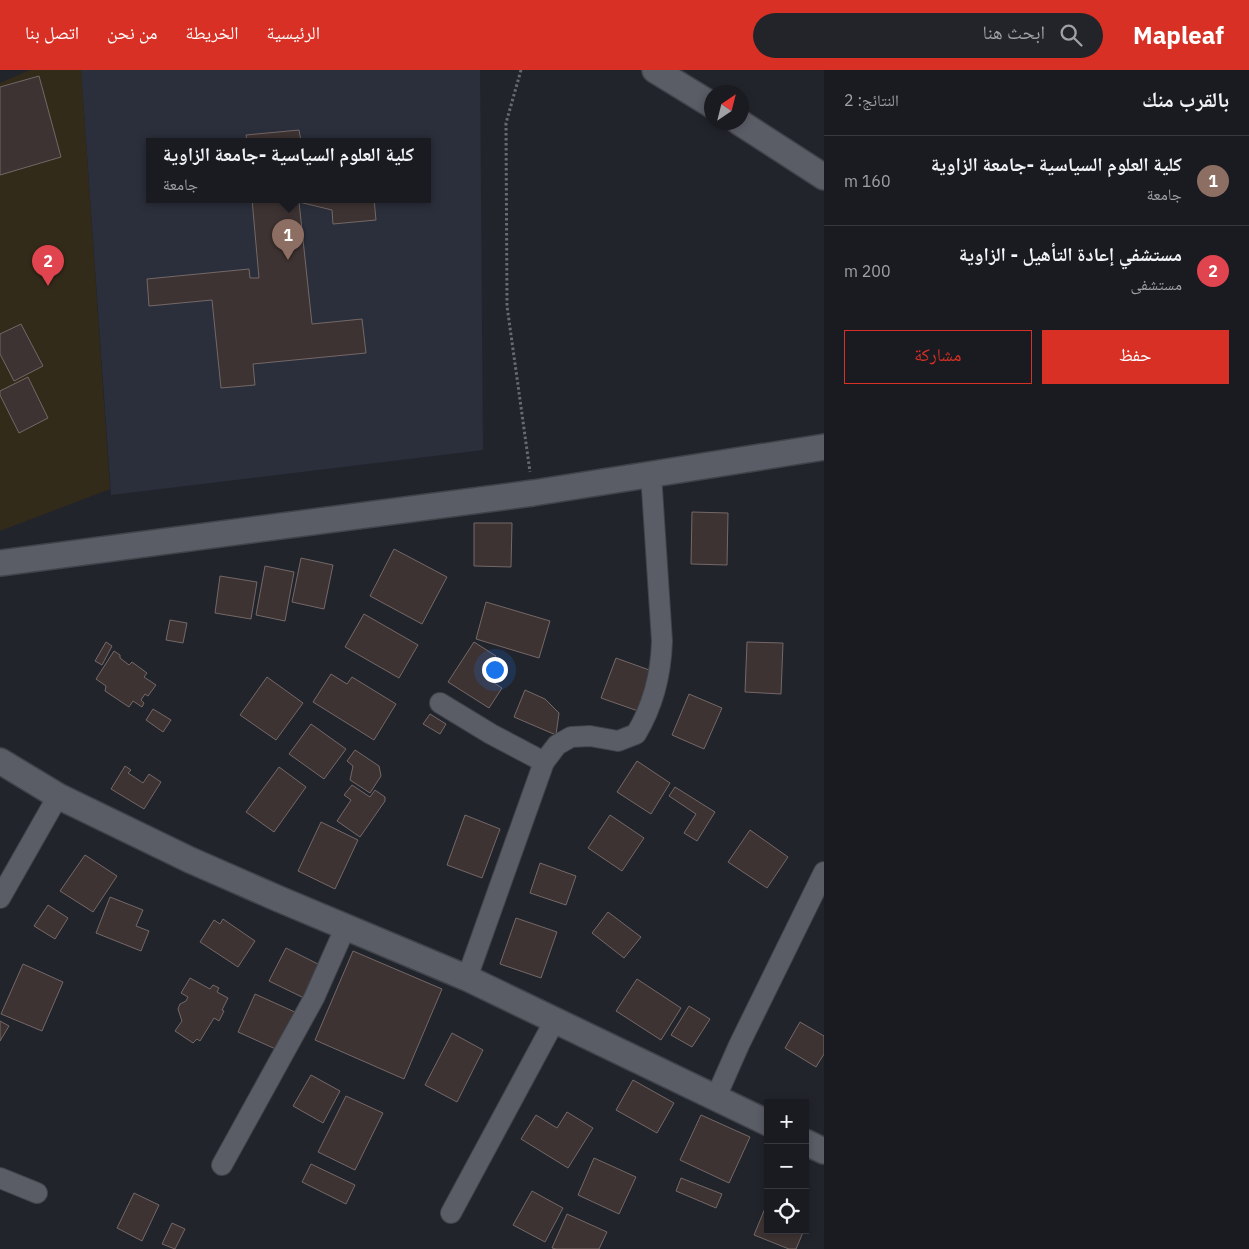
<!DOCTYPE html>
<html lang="ar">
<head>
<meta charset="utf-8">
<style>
  body { margin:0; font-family:"IBM Plex Sans","Noto Naskh Arabic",sans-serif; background:#23242a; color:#f1f3f6; direction:rtl }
  .controls { position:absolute; right:15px; bottom:15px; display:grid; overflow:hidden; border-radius:0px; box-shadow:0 2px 8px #0003 }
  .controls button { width:45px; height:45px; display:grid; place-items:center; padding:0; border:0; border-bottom:1px solid #38393f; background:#1a1b21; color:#f1f3f6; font:25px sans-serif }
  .compass { position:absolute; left:704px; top:15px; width:45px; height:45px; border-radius:50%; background:#1a1b21; box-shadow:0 2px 8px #0003; rotate:35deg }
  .you { position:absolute; left:494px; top:599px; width:18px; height:18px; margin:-12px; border:4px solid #fff; border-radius:50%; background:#1a73e8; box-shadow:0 0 0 8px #1a73e833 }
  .badge { display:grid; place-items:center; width:32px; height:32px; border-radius:50%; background:#d93025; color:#fff; font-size:16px; font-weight:700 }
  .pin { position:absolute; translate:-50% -41px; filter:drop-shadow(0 1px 2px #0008) }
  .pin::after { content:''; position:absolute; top:26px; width:18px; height:15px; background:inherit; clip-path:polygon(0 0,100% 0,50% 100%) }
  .popup { position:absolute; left:146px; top:68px; width:285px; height:65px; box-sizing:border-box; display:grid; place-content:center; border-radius:0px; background:#1a1b21; filter:drop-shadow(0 1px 4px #0005); font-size:16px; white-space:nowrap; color:#9fa1a5 }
  .popup b { font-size:19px; color:#f1f3f6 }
  .popup::after { content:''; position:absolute; left:50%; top:100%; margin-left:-10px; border:10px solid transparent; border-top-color:#1a1b21 }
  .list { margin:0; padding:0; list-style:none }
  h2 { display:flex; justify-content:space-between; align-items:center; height:65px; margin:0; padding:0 20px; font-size:21px }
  h2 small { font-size:16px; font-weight:400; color:#9fa1a5 }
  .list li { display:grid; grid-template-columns:32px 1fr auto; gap:15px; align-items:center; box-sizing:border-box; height:90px; padding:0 20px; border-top:1px solid #38393f }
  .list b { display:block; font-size:19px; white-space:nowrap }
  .list p { margin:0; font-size:16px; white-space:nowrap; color:#9fa1a5 }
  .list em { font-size:16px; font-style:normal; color:#9fa1a5 }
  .actions { display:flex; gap:10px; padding:15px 20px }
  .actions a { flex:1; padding:11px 0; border:1px solid #d93025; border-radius:0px; text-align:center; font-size:18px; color:#d93025 }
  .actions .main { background:#d93025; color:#fff }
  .icon { flex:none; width:28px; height:28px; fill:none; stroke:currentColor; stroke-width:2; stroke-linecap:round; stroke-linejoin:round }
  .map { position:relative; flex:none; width:824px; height:1179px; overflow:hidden; direction:ltr }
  header { display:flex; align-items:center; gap:30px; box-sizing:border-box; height:70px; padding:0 25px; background:#d93025; color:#fff }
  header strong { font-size:24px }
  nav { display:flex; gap:28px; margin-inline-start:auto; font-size:18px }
  .search { width:350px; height:45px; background:#23242a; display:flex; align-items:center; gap:12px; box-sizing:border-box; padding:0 18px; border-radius:28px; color:#9fa1a5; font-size:19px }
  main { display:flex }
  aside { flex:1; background:#1a1b21 }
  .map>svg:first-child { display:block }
  .built { fill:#2b2f3b; fill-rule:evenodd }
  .medical { fill:#332b1a }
  .building { fill:#3e3333; stroke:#746867 }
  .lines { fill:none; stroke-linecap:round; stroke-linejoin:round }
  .minor-casing { stroke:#41434a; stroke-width:22 }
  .tertiary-casing { stroke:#41434a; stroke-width:28 }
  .path { stroke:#696b72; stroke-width:3; stroke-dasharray:2.5 2.5; stroke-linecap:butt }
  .minor { stroke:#5a5d66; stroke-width:20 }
  .tertiary { stroke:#5a5d66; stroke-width:25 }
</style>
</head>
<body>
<header>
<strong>Mapleaf</strong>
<div class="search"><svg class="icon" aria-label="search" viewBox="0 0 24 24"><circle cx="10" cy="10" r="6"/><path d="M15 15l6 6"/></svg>ابحث هنا</div>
<nav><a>الرئيسية</a><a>الخريطة</a><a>من نحن</a><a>اتصل بنا</a></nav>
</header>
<main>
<aside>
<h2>بالقرب منك<small>النتائج: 2</small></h2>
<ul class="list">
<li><span class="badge" style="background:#8d6e63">1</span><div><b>كلية العلوم السياسية -جامعة الزاوية</b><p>جامعة</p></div><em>160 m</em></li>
<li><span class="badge" style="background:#e0444e">2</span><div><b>مستشفي إعادة التأهيل - الزاوية</b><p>مستشفى</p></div><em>200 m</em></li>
</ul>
<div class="actions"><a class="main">حفظ</a><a>مشاركة</a></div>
</aside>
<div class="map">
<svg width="824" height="1179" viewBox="0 0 824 1179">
  <rect width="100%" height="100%" fill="#22242c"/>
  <!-- built -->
  <path class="built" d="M81 0H480L483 380 111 425ZM149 71H427V129H149Z"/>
  <!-- medical -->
  <path class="medical" d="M30 0H81L110 419 0 461V13Z"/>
  <!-- building -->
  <g class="building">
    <path d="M39 6 61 87 0 105V17Z"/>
    <path d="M299 60 301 71H247L246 65Z"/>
    <path d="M252 129H374L376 150 333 154 332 140 299 132 312 254 362 249 366 283 253 294 255 315 221 318 212 230 149 236 147 209 249 199 250 208H259Z"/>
    <path d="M21 254 43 296 14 311 0 284V264Z"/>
    <path d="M28 307 48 348 19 363 0 325V321Z"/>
    <path d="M692 442 728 443 727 495 691 494Z"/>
    <path d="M474 453H512L511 497 474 496Z"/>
    <path d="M394 479 447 507 422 554 370 526Z"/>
    <path d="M301 488 333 495 324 539 292 532Z"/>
    <path d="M265 496 294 502 285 551 256 545Z"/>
    <path d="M220 506 257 512 251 549 215 543Z"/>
    <path d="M486 532 550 551 539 588 476 569Z"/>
    <path d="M364 544 418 575 399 608 345 577Z"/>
    <path d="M170 550 187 553 183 573 166 570Z"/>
    <path d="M106 572 112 576 102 595 95 591Z"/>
    <path d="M474 572 496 586 491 594 500 600 493 612 491 611 502 618 489 638 448 612Z"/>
    <path d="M747 572 783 573 781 624 745 622Z"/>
    <path d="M114 581 120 585V588L129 595 132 592 147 603 144 607 156 615 148 626 145 624 141 630 144 633 142 637 133 631 129 637 105 621 106 616 96 609Z"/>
    <path d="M616 588 652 601 638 641 601 628Z"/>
    <path d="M331 604 347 614 352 607 396 634 374 670 313 632Z"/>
    <path d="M267 607 303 633 276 670 240 645Z"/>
    <path d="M525 620 545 629 559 643 556 665 514 647Z"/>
    <path d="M689 624 722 638 704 679 672 665Z"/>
    <path d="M153 639 171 650 163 662 146 650Z"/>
    <path d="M430 644 446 654 440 664 423 654Z"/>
    <path d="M311 654 346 679 324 709 289 684Z"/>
    <path d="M355 680 379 696 381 706 370 723 350 710 353 696 347 691Z"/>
    <path d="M637 691 670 713 651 744 617 722Z"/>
    <path d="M125 696 131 700 128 703 143 713 149 704 161 712 144 739 111 719Z"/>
    <path d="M279 697 306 717 274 762 246 742Z"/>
    <path d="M352 715 370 727 375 720 385 727V731L360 767 337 751 351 730 344 725Z"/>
    <path d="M675 717 715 742 697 771 684 763 696 744 669 726Z"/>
    <path d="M465 745 500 759 482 808 447 795Z"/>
    <path d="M610 745 644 768 622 801 588 778Z"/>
    <path d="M321 752 358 770 335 819 298 801Z"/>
    <path d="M750 760 788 787 767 818 728 792Z"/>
    <path d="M85 785 117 806 93 842 60 821Z"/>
    <path d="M540 793 576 806 566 835 530 823Z"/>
    <path d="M110 827 143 840 136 856 149 861 141 881 96 863Z"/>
    <path d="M48 835 68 848 55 869 34 856Z"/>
    <path d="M608 842 641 867 624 888 592 863Z"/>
    <path d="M516 848 557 862 541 908 500 894Z"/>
    <path d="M223 849 255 871 238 897 200 872 214 850 220 854Z"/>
    <path d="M286 878 320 895 304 928 269 911Z"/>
    <path d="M353 881 442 919 404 1009 315 970Z"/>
    <path d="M23 894 63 912 42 961 1 944Z"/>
    <path d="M190 908 210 919 213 915 219 918 217 922 228 928 222 940 224 941 219 951 214 948 200 971 197 969 193 973 175 961 182 951 178 939 180 934 186 931 188 927 181 923Z"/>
    <path d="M637 909 681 938 661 970 616 941Z"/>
    <path d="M255 924 297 943 280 981 238 962Z"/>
    <path d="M689 936 710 949 692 977 671 965Z"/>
    <path d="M0 951 9 956 0 971Z"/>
    <path d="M800 952 824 966V984L816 997 785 978Z"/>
    <path d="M452 963 483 980 457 1032 425 1015Z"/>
    <path d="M311 1005 340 1021 323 1053 293 1036Z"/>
    <path d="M633 1010 674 1033 657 1063 616 1040Z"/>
    <path d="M346 1026 383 1043 355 1100 318 1082Z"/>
    <path d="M567 1042 593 1058 568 1098 521 1069 536 1045 557 1058Z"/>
    <path d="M701 1045 750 1067 729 1113 680 1090Z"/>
    <path d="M594 1088 636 1107 619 1144 578 1125Z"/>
    <path d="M311 1094 355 1115 346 1134 302 1112Z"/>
    <path d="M681 1108 722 1124 716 1138 676 1121Z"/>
    <path d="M532 1121 563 1138 545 1172 513 1155Z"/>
    <path d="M134 1123 159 1135 142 1171 117 1158Z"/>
    <path d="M768 1131V1160H804L796 1179H789L754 1165Z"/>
    <path d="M567 1144 607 1162 599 1179H556L552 1178Z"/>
    <path d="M172 1153 185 1159 175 1179 162 1174Z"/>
  </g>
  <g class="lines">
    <defs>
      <g id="minor">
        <path d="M440 633 491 664 544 692 467 908"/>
        <path d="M544 692 557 675 571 667 590 666 618 671 636 664C653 636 661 604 662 571L651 404"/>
        <path d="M0 828 58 726"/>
        <path d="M716 1027 739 975 824 802"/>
        <path d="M222 1095 314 928 346 856"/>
        <path d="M0 1108 37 1123"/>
        <path d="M451 1143 555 950"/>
      </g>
      <g id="tertiary">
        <path d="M655 0 712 35"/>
        <path d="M739 52 824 107"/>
        <path d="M0 493 533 423 824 377"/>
        <path d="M0 691 58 726 190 790 279 829 467 908 768 1053"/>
        <path d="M805 1072 824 1081"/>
      </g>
    </defs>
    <!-- minor casing -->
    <use href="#minor" class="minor-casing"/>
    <!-- tertiary casing -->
    <use href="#tertiary" class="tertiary-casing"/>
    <!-- path -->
    <path class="path" d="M521 0 506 53 507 236 530 402"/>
    <!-- minor -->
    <use href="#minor" class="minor"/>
    <!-- tertiary -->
    <use href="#tertiary" class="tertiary"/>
  </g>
</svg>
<div class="controls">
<button>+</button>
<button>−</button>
<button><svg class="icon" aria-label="locate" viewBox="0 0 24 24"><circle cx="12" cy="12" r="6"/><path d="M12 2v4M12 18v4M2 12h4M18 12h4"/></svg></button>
</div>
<svg class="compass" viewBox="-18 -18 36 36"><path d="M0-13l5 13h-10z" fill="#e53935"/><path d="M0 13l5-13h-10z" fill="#9fa1a5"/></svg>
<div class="you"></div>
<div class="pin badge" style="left:288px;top:190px;background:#8d6e63">1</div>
<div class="popup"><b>كلية العلوم السياسية -جامعة الزاوية</b>جامعة</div>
<div class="pin badge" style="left:48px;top:216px;background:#e0444e">2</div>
</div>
</main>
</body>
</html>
